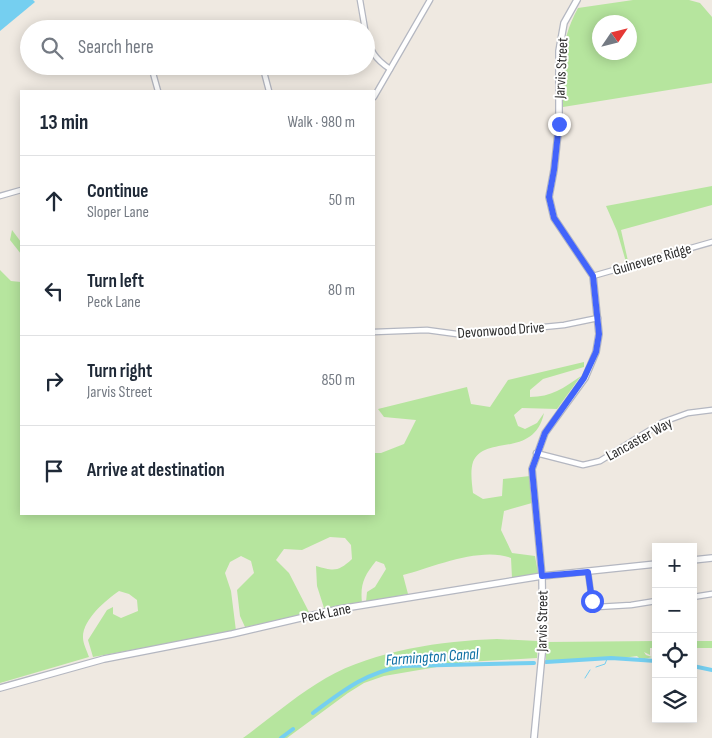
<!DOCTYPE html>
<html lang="en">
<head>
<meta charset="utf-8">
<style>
  body { margin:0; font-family:"Sofia Sans Condensed",sans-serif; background:#f2f2f3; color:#1f2937 }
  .controls { position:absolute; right:15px; bottom:15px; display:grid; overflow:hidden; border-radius:0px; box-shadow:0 2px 12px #0003 }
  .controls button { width:45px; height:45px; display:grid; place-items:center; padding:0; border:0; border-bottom:1px solid #e0e1e3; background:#fff; color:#1f2937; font:25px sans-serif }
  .compass { position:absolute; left:592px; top:15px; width:45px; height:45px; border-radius:50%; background:#fff; box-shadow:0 2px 12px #0003; rotate:55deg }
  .stop { position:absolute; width:15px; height:15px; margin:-11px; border:4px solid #4264fb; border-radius:50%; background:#fff }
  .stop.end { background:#4264fb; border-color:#fff; box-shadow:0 1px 5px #0008 }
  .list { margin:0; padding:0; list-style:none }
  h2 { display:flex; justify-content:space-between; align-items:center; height:65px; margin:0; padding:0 20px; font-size:21px }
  h2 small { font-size:16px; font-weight:400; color:#747a83 }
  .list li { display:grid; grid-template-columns:32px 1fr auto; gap:15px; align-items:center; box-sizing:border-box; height:90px; padding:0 20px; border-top:1px solid #e0e1e3 }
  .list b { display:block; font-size:19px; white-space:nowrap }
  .list p { margin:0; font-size:16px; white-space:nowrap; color:#747a83 }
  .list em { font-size:16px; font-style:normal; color:#747a83 }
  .icon { flex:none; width:28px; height:28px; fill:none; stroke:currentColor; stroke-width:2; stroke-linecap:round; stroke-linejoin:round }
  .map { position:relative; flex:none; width:712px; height:738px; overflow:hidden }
  .search { position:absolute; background:#fff; box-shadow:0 2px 12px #0003; left:20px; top:20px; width:355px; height:55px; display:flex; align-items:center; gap:12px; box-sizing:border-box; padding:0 18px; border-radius:28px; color:#747a83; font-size:19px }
  .panel { position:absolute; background:#fff; box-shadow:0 2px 12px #0003; left:20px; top:90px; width:355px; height:425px; border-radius:0px }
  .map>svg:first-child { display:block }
  .green { fill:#b6e59e; fill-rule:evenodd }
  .water { fill:#75cff0 }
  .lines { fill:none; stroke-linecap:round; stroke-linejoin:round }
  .stream { stroke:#75cff0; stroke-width:1 }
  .canal { stroke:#75cff0; stroke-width:4 }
  .street-casing { stroke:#b4b7c1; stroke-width:7 }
  .secondary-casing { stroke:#b4b7c1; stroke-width:8 }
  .street { stroke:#fff; stroke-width:4.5 }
  .secondary { stroke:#fff; stroke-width:5.5 }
  .route { stroke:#4264fb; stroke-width:6 }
  .labels { text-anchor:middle; stroke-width:4; stroke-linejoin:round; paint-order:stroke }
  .street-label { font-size:15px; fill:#2e2e2e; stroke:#fff }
  .water-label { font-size:16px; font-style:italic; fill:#0d6fa3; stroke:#fff }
</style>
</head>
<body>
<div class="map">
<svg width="712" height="738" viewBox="0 0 712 738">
  <rect width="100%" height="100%" fill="#efe9e1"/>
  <!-- green -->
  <g class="green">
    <path d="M633 0H689L700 3 712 17V83L563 107C563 67 558 45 578 8ZM600 22H630V52H600Z"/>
    <path d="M712 186V205L621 230 628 261 626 262 617 231 606 206Z"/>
    <path d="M12 230 21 242V254L10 240Z"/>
    <path d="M0 270 11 281 21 282V514H374V453H381L404 444 416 420 384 417 378 409 467 387 471 404 490 407 508 380 584 362V367L543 379 530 390V397C551 397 564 388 581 376L557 409 522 408 514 415 518 426 525 429 537 423 544 413C534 459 485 434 473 462 470 471 472 484 473 493L483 499 502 496 503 479 530 476 532 503 504 511 501 530 512 553 535 556 538 573 512 578 511 558C481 546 433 567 403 575L408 594 366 602 367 592 375 587 386 569 384 564 376 561C364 576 360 584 362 603L324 608 317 586 316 566C334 571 338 572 352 559L351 545 345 538 330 537 302 550 284 549 276 560 289 573 310 614 245 627 240 616 237 590 254 573 251 561 241 556 230 562 225 573 231 591 236 631 93 657 88 640 107 610 113 607V614L121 618 138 611 137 600 129 594 119 591C106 600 82 620 83 638 83 643 87 651 89 657L0 683Z"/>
    <path d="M497 639 538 641 537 658 466 662 384 676 364 683 348 693 287 738H243C270 718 297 695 326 678 375 650 442 641 497 639Z"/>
    <path d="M656 641V648H650V655L644 652 646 655 652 657 641 660 637 656C614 660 589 658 566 662 560 663 552 661 546 662V642Z"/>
    <rect x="693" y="641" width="19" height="7"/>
  </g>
  <!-- water -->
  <path class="water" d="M0 0H33L35 2 0 31Z"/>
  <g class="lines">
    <!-- stream -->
    <g class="stream">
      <path d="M596 667 605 664 607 659"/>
      <path d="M585 678 590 670"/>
    </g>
    <!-- canal -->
    <g class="canal">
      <path d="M546 662 611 658 656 661"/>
      <path d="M693 666 712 670"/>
      <path d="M313 713C344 690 365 673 403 666L534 663"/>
      <path d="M281 738 293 729"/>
    </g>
    <defs>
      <g id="street">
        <path d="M360 0 365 29"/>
        <path d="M366 33C370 51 375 59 390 69"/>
        <path d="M151 66 158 91"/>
        <path d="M264 72 269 91"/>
        <path d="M374 97 430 0"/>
        <path d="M0 196 21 190"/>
        <path d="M593 276 712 242"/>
        <path d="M374 332 427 330 464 335 564 325 598 318"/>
        <path d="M536 453 583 465 600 461 663 422 688 413 712 410"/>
        <path d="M588 572 592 601 597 607 631 605 656 601"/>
        <path d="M693 597 712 594"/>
      </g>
      <g id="secondary">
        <path d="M693 560 712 558"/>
        <path d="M0 688 104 659 232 634 339 609 542 576 656 564"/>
        <path d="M534 738 543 644 542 576 532 469 545 433 585 378 596 352 599 334 593 276 554 218 549 197 554 170 559 124V51L564 23 577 0"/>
      </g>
    </defs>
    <!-- street casing -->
    <use href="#street" class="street-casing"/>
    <!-- secondary casing -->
    <use href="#secondary" class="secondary-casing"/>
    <!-- street -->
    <use href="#street" class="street"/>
    <!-- secondary -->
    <use href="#secondary" class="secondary"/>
  </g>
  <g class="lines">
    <!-- route -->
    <path class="route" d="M559 124 554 170 549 197 554 218 593 276 599 334 596 352 584 378 545 433 532 469 542 576 588 572 592 601"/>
  </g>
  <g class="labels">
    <!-- street labels -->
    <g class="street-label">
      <text transform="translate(561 68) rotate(-87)" y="5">Jarvis Street</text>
      <text transform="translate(652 259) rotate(-16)" y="5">Guinevere Ridge</text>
      <text transform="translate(501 330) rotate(-4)" y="5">Devonwood Drive</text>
      <text transform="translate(639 439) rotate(-29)" y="5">Lancaster Way</text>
      <text transform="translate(326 613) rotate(-12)" y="5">Peck Lane</text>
      <text transform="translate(542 621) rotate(-89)" y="5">Jarvis Street</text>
    </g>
    <!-- water labels -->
    <g class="water-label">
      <text transform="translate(432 656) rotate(-4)" y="6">Farmington Canal</text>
    </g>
  </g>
</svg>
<div class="controls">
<button>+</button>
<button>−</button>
<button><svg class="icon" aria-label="locate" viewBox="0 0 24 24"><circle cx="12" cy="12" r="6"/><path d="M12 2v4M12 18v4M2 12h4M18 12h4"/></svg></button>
<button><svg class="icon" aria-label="layers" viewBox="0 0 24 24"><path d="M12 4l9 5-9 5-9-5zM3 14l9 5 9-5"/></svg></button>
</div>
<svg class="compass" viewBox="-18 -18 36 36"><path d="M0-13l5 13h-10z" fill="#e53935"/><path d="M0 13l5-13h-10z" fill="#747a83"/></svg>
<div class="stop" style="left:592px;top:601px"></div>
<div class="stop end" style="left:559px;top:124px"></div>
<div class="search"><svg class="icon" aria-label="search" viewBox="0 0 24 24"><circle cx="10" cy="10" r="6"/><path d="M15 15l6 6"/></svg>Search here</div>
<section class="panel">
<h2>13 min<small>Walk · 980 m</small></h2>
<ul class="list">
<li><svg class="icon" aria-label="ahead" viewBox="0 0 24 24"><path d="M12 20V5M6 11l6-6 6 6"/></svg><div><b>Continue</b><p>Sloper Lane</p></div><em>50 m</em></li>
<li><svg class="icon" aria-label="left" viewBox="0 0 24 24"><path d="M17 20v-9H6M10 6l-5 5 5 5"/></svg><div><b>Turn left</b><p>Peck Lane</p></div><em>80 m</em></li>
<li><svg class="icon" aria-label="right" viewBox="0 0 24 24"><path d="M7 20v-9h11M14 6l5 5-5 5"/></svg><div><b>Turn right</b><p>Jarvis Street</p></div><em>850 m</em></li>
<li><svg class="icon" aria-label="arrive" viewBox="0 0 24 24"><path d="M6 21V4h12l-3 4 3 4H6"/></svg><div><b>Arrive at destination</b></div></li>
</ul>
</section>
</div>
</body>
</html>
